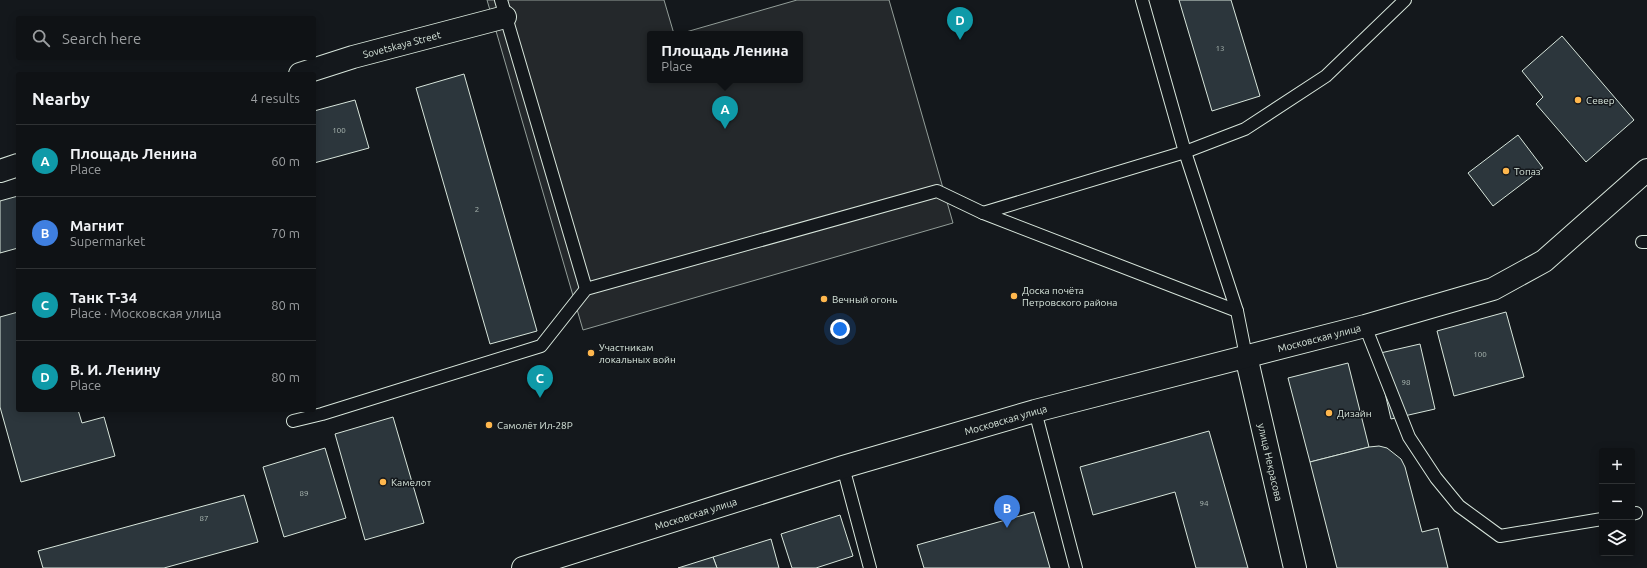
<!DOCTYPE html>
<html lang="en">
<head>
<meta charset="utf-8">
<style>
  body { margin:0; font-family:Ubuntu,sans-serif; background:#1d2022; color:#f1f3f6 }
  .controls { position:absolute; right:12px; bottom:12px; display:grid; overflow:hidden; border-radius:4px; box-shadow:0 2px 10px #0003 }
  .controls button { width:36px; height:36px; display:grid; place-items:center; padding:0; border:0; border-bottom:1px solid #2f3234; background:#0f1215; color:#f1f3f6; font:20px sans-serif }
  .you { position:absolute; left:840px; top:329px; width:14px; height:14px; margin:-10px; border:3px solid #fff; border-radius:50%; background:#1a73e8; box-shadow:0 0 0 6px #1a73e833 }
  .badge { display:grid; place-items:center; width:26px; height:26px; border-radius:50%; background:#ffb74d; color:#fff; font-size:13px; font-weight:700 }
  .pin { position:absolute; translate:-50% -33px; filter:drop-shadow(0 1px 2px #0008) }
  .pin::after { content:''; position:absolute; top:21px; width:14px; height:12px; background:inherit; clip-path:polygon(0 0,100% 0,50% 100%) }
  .popup { position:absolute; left:647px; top:31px; width:156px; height:52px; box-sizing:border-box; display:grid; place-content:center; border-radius:4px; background:#0f1215; filter:drop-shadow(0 1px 3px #0005); font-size:13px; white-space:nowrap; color:#9b9ea0 }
  .popup b { font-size:15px; color:#f1f3f6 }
  .popup::after { content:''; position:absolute; left:50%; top:100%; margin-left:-8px; border:8px solid transparent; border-top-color:#0f1215 }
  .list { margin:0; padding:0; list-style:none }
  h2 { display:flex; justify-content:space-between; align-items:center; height:52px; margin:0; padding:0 16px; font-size:17px }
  h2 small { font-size:13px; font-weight:400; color:#9b9ea0 }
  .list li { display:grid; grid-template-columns:26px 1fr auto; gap:12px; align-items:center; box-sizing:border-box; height:72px; padding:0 16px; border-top:1px solid #2f3234 }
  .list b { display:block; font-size:15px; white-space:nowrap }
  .list p { margin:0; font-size:13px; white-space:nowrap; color:#9b9ea0 }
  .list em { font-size:13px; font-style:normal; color:#9b9ea0 }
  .icon { flex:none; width:22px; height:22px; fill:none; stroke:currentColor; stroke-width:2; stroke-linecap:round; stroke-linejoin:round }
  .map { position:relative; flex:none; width:1647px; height:568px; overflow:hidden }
  .search { position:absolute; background:#0f1215; box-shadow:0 2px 10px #0003; left:16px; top:16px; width:300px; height:44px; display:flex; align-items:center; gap:10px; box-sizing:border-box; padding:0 14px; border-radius:4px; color:#9b9ea0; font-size:15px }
  .panel { position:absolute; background:#0f1215; box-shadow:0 2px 10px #0003; left:16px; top:72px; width:300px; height:340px; border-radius:4px }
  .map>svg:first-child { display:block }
  .parking { fill:#24282b; stroke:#939e99 }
  .building { fill:#2c363c; stroke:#d8e6dc }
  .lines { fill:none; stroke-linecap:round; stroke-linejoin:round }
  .service-casing { stroke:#d8e6dc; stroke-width:14 }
  .minor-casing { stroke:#d8e6dc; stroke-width:24 }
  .service { stroke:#14181c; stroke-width:12 }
  .minor { stroke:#14181c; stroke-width:22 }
  .poi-dot { fill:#ffb74d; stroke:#14181c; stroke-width:1.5 }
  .labels { text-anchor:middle; stroke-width:3; stroke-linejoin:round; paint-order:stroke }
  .number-label { font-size:8px; fill:#adbab4 }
  .street-label { font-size:10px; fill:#d8e6dc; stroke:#14181c }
  .poi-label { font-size:10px; fill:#d8e6dc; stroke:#14181c; text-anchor:start }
</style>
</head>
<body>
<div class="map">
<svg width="1647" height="568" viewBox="0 0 1647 568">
  <rect width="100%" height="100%" fill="#14181c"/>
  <!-- parking -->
  <path class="parking" d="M487 0H664L674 34H650V80H800V34H679L797 0H889L953 223 583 330Z"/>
  <!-- building -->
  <g class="building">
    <path d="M1179 0H1231L1260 96 1212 111Z"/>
    <path d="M1562 36 1634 120 1586 162 1536 104 1543 97 1522 71Z"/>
    <path d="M464 74 537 331 490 344 416 88Z"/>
    <path d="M355 100 369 148 314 163V111Z"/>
    <path d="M1518 135 1543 168 1493 206 1468 173Z"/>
    <path d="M18 196V248L0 253V201Z"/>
    <path d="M18 312V410H78L82 423 104 417 115 456 21 482 0 407V317Z"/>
    <path d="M1506 312 1524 377 1454 396 1437 331Z"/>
    <path d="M1420 344 1435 409 1391 419 1376 354Z"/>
    <path d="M1348 363 1369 447 1310 462 1288 378Z"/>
    <path d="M393 417 424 523 365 540 335 434Z"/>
    <path d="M1209 431 1248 568H1196L1175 492 1093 515 1080 467Z"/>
    <path d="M1379 446 1387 448 1401 459 1405 467 1422 532 1438 528 1448 568H1337L1310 462 1369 447Z"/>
    <path d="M325 448 346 518 284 537 263 467Z"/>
    <path d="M244 495 258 542 164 568H43L38 551Z"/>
    <path d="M1034 512 1050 568H924L917 545Z"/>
    <path d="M840 515 853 556 816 568H792L781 534Z"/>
    <path d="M771 539 779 568H717L713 557Z"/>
    <path d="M713 557 717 568H678Z"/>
  </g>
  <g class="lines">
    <defs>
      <g id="service">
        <path d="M501 0 586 289"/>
        <path d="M1142 0 1185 152 1237 311"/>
        <path d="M1642 242H1647"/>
        <path d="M1365 326 1409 437 1436 478 1459 506 1500 536 1602 519"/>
        <path d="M1246 356 1237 311 983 213 1185 152 1245 129 1326 76 1405 0"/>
        <path d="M1035 411 1076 568"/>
        <path d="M293 421 322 414 541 346 586 289 937 191 983 213"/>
        <path d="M843 467 870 568"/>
        <path d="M1632 514 1636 513"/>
      </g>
      <g id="minor">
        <path id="s1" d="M300 74 353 57 505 17"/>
        <path d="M0 171 18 165"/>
        <path id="s2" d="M1246 356 1295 568"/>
        <path id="s3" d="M523 568 843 467 1035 411 1365 326 1493 289 1544 261 1647 170"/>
      </g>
    </defs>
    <!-- service casing -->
    <use href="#service" class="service-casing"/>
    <!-- minor casing -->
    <use href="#minor" class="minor-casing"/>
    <!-- service -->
    <use href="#service" class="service"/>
    <!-- minor -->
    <use href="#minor" class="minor"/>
  </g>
  <!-- markers -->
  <g class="poi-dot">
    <circle cx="1578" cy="100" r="4"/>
    <circle cx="1506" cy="171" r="4"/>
    <circle cx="1014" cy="296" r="4"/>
    <circle cx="824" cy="299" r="4"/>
    <circle cx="591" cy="353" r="4"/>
    <circle cx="1329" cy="413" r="4"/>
    <circle cx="489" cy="425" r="4"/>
    <circle cx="383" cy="482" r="4"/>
  </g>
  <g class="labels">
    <!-- number labels -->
    <g class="number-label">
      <text x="1220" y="51">13</text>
      <text x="339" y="133">100</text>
      <text x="477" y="212">2</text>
      <text x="1480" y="357">100</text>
      <text x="1406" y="385">98</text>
      <text x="304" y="496">89</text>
      <text x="1204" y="506">94</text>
      <text x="204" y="521">87</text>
    </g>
    <!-- street labels -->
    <g class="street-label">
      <text dy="4" stroke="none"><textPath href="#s1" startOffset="106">Sovetskaya Street</textPath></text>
      <text dy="4" stroke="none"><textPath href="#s3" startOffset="829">Московская улица</textPath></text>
      <text dy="4" stroke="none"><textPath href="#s3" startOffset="505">Московская улица</textPath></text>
      <text dy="4" stroke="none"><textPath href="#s2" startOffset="109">улица Некрасова</textPath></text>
      <text dy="4" stroke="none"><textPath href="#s3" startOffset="181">Московская улица</textPath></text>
    </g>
    <!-- poi labels -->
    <g class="poi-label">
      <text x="1586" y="104">Север</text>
      <text x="1514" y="175">Топаз</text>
      <text x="1022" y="294">Доска почёта<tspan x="1022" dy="12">Петровского района</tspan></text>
      <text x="832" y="303">Вечный огонь</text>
      <text x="599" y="351">Участникам<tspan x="599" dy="12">локальных войн</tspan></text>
      <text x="1337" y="417">Дизайн</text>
      <text x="497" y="429">Самолёт Ил-28Р</text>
      <text x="391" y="486">Камелот</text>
    </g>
  </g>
</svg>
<div class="controls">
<button>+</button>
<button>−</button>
<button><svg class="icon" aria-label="layers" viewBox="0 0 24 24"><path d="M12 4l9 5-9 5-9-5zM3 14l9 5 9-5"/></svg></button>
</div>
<div class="you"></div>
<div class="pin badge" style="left:725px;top:129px;background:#0f9aa8">A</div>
<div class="popup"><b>Площадь Ленина</b>Place</div>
<div class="pin badge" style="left:1007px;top:528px;background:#3f7fe0">B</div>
<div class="pin badge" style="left:540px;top:398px;background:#0f9aa8">C</div>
<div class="pin badge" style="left:960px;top:40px;background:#0f9aa8">D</div>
<div class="search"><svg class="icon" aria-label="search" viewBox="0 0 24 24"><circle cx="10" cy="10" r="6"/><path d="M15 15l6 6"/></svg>Search here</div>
<section class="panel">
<h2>Nearby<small>4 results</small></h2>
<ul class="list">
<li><span class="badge" style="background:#0f9aa8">A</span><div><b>Площадь Ленина</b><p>Place</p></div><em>60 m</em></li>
<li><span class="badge" style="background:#3f7fe0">B</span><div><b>Магнит</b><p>Supermarket</p></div><em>70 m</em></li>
<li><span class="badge" style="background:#0f9aa8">C</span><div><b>Танк Т-34</b><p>Place · Московская улица</p></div><em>80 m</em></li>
<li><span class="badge" style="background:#0f9aa8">D</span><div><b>В. И. Ленину</b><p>Place</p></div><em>80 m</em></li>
</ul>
</section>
</div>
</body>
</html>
